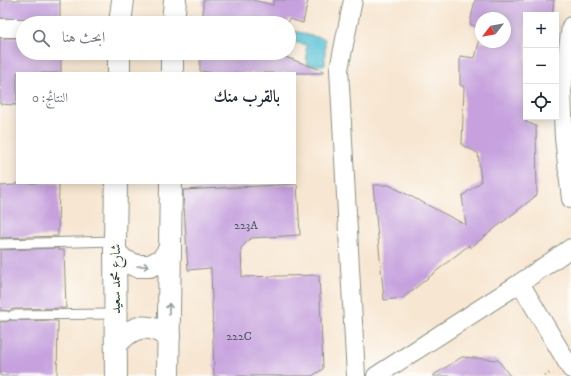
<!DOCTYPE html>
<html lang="ar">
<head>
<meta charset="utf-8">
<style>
  body { margin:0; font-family:"IM FELL DW Pica",Amiri,serif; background:#f6f6f7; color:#1f2937; direction:rtl }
  .controls { position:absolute; right:12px; top:12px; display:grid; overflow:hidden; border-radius:0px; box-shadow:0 2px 10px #0003 }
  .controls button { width:36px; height:36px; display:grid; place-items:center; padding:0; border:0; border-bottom:1px solid #e0e1e3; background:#fff; color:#1f2937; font:20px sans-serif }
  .compass { position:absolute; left:475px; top:12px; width:36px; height:36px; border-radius:50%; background:#fff; box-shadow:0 2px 10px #0003; rotate:239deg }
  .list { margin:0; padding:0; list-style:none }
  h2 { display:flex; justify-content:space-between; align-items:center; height:52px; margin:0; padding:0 16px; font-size:17px }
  h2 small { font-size:13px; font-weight:400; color:#747a83 }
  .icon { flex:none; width:22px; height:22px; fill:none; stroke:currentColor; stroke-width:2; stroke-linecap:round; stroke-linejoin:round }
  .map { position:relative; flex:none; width:571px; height:376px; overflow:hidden; direction:ltr }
  .search { position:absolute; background:#fff; box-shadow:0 2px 10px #0003; left:16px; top:16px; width:280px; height:44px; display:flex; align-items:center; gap:10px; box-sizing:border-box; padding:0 14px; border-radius:22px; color:#747a83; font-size:15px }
  .panel { position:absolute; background:#fff; box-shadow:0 2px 10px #0003; left:16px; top:72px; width:280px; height:112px; border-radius:0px; direction:rtl }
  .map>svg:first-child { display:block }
  .water { fill:#5bc3d7; stroke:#3d8086 }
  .building { fill:#c6a1de }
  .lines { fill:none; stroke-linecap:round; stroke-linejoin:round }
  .lane-casing { stroke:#8b9282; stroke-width:11 }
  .street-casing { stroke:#8b9282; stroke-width:20 }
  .secondary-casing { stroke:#8b9282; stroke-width:24 }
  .path { stroke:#8b9282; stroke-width:2.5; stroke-dasharray:1 3; stroke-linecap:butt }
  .lane { stroke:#fff; stroke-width:9 }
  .street { stroke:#fff; stroke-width:18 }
  .secondary { stroke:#fff; stroke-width:22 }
  .oneway { stroke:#8f9e9a }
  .labels { text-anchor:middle; stroke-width:4; stroke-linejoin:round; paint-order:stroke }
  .number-label { font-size:12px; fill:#49565e }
  .street-label { font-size:14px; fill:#1f3d34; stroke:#fdfcf7 }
</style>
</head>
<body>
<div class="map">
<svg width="571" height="376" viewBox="0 0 571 376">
  <rect width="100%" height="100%" fill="#fdfcf7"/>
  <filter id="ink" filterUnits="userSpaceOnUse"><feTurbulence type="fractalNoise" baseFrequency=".025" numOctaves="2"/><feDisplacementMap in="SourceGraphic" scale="8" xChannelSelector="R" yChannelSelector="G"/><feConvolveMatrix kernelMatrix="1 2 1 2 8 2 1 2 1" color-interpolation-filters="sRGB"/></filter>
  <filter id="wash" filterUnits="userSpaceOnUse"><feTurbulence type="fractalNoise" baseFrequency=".012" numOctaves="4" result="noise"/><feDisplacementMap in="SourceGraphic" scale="16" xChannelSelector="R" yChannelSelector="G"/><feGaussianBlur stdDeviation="0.9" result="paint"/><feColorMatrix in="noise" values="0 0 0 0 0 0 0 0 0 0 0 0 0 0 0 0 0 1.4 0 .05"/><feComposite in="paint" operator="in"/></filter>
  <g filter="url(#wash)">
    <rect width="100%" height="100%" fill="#f7e6d1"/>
    <!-- water -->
    <path class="water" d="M290 30 325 39V65H307L306 45 289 41Z"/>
    <g id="blocks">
      <!-- building -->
      <g class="building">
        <path d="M0 0H60V20L0 18Z"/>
        <path d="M203 0H253L273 5 274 0H308L303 23 289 19 288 23H203Z"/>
        <path d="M475 0H554L552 15H526V122L536 126 537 195 470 248 469 245 403 298 384 300 373 185H389L466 225 462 196 481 182 478 153 462 145 464 87 460 85V56L475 58 481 34V42H505V18H481V29L470 24Z"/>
        <path d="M0 38H23V53H61V73H17V105L0 104Z"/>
        <path d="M200 53H274L324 71 323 73H215L200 71Z"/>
        <path d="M16 183H59L58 236 0 238V186L16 185Z"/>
        <path d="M297 184 300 235 251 238 241 248 242 277 319 275 323 369 312 376H214L211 268 188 270 183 190Z"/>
        <path d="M58 248V250H64L66 308 13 309 9 311 0 310V250Z"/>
        <path d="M10 320 58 321 57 376H0V322H6Z"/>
        <path d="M462 357 498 360 510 376H432Z"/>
      </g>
    </g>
  </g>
  <g filter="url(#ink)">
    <use href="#blocks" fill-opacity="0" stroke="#8b9282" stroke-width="1"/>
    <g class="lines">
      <defs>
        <g id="lane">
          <path d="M0 244 115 241"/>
          <path d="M13 315 116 314"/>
          <path d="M0 316H6"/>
        </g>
        <g id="street">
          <path d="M353 0 339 69 356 376"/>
          <path d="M571 26 562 91 564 138 571 199"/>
          <path d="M0 28H23"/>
          <path d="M520 283 571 369"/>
          <path d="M376 376 520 283 571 248"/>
        </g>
        <g id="secondary">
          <path d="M120 23 123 0"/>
          <path d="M173 23 175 0"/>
          <path d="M119 73V53"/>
          <path d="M172 73V53"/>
          <path d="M115 252 124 261 137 266H150L162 260 170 249"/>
          <path d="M116 345C132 325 148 322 169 337"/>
          <path d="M116 376 115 241 116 183"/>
          <path d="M168 376 171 183"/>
        </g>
      </defs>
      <!-- lane casing -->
      <use href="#lane" class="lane-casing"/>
      <!-- street casing -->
      <use href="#street" class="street-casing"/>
      <!-- secondary casing -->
      <use href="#secondary" class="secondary-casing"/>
      <!-- path -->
      <path class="path" d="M545 376 551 372"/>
      <!-- lane -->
      <use href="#lane" class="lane"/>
      <!-- street -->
      <use href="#street" class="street"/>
      <!-- secondary -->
      <use href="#secondary" class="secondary"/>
    </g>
    <!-- one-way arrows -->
    <defs><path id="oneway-shaft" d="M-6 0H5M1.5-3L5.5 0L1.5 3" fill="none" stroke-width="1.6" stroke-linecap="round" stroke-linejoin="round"/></defs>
    <g class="oneway">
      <use href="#oneway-shaft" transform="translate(143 266) rotate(-3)"/>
      <use href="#oneway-shaft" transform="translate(169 309) rotate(-90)"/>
    </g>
  </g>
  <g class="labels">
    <!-- number labels -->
    <g class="number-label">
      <text x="246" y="229">223A</text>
      <text x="239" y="340">222C</text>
    </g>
    <!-- street labels -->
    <g class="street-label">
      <text transform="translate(115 279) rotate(-90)" y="5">شارع محمد سعيد</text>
    </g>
  </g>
</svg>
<div class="controls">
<button>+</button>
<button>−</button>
<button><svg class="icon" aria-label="locate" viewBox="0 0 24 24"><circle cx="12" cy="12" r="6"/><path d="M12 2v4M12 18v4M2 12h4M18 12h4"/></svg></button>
</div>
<svg class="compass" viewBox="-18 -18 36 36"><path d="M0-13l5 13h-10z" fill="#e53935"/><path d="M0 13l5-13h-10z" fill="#747a83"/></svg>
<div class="search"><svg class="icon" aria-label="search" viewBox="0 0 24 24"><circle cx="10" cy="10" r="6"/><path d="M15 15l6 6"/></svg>ابحث هنا</div>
<section class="panel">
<h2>بالقرب منك<small>النتائج: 0</small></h2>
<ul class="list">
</ul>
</section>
</div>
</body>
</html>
